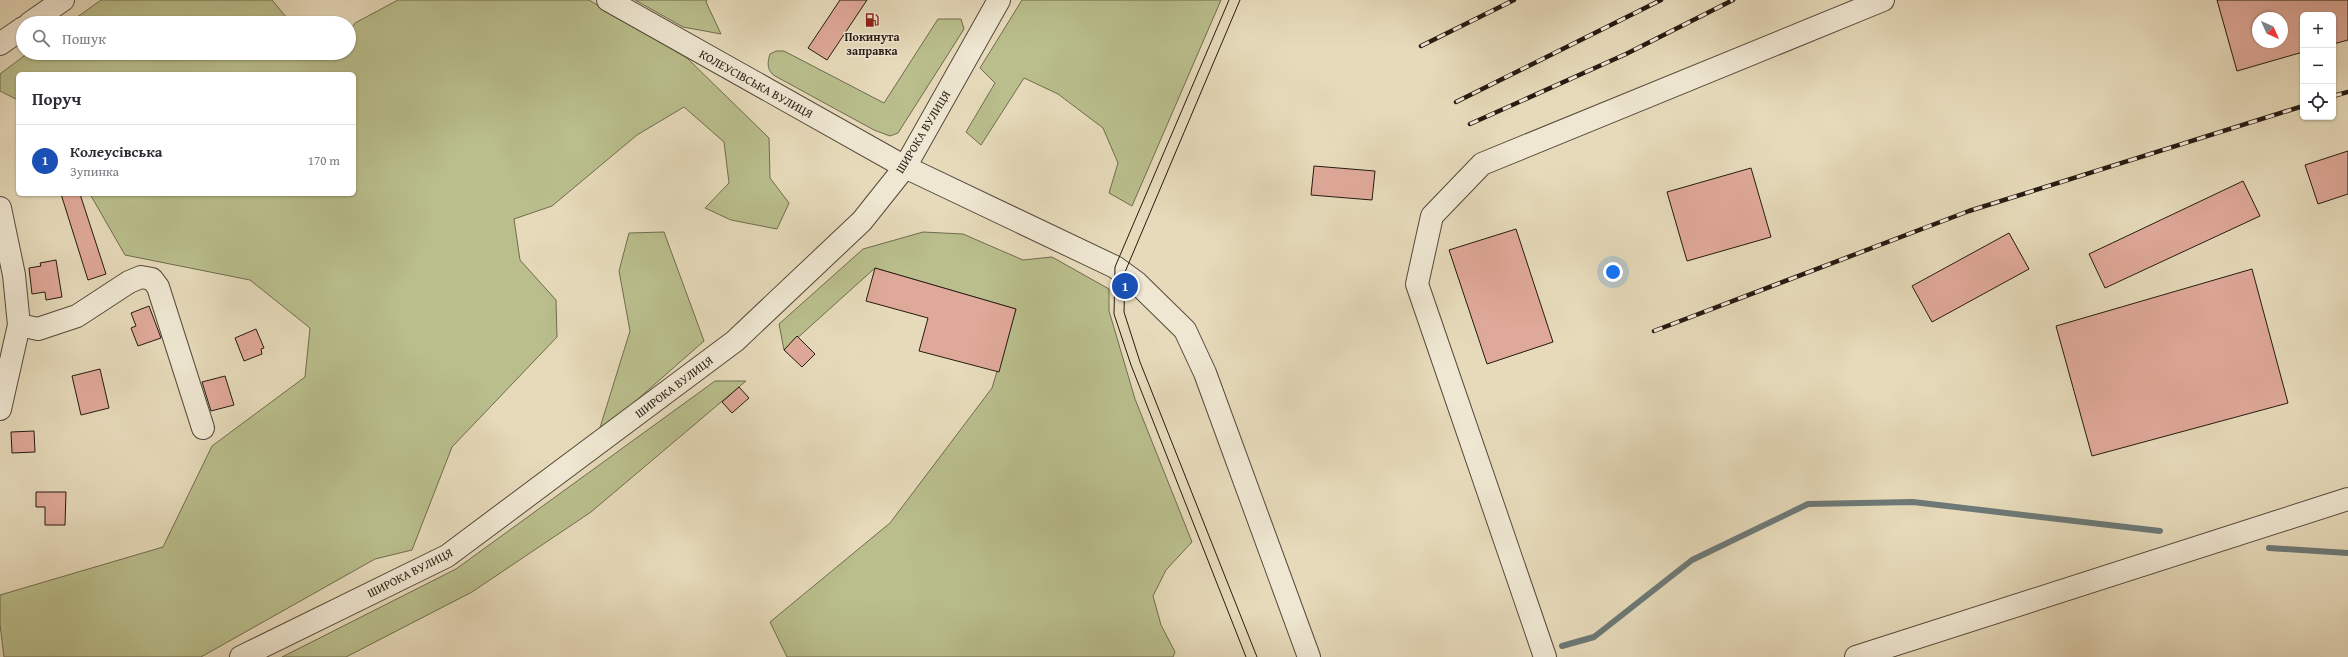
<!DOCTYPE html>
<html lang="uk">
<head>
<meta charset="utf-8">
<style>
  body { margin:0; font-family:"Gentium Book Plus",serif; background:#f2f2f3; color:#2b2b33 }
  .controls { position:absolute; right:12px; top:12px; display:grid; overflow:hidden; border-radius:6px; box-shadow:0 1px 3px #0004 }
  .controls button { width:36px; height:36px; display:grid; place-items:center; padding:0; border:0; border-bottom:1px solid #e1e1e2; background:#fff; color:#2b2b33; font:20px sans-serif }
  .compass { position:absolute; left:2252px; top:12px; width:36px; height:36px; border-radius:50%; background:#fff; box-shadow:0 1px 3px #0004; rotate:135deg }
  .you { position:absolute; left:1613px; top:272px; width:14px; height:14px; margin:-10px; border:3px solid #fff; border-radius:50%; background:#1a73e8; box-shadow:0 0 0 6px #1a73e833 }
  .badge { display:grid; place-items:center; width:26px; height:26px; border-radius:50%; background:#8f2418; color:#fff; font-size:13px; font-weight:700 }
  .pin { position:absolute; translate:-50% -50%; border:2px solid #fff; box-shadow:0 1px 4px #0006 }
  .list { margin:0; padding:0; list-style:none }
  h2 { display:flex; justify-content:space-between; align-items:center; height:52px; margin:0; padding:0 16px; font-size:17px }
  h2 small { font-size:13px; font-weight:400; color:#7c7c81 }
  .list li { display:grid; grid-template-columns:26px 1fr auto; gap:12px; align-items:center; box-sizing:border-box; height:72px; padding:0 16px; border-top:1px solid #e1e1e2 }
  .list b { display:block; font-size:15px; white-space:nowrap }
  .list p { margin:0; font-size:13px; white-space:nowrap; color:#7c7c81 }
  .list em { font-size:13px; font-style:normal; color:#7c7c81 }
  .icon { flex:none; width:22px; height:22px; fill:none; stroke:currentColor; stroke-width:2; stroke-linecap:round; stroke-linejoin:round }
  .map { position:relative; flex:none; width:2348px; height:657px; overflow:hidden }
  .search { position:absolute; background:#fff; box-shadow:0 1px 3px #0004; left:16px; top:16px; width:340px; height:44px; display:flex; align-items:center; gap:10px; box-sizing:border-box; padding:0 14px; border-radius:22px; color:#7c7c81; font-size:15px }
  .panel { position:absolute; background:#fff; box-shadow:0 1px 3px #0004; left:16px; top:72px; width:340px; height:124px; border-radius:6px }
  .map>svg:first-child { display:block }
  .green { fill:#b9be8c; stroke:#706c4e }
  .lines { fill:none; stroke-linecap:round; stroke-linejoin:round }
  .stream { stroke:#6d7977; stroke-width:6 }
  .building { fill:#dfa999; stroke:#261a11; fill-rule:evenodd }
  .minor-casing { stroke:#564a3b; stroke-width:24 }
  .minor { stroke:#efe7d2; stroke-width:22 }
  .tram { stroke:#261a11; stroke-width:1 }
  .rail-casing { stroke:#261a11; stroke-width:4.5 }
  .rail { stroke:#efe7d2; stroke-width:3; stroke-dasharray:9; stroke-linecap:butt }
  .labels { text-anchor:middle; stroke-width:3; stroke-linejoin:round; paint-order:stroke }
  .poi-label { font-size:12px; font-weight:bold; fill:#261a11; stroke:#efe7d2 }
  .street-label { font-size:12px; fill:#261a11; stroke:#efe7d2 }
</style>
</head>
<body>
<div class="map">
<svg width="2348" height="657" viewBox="0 0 2348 657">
  <rect width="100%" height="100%" fill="#e6daba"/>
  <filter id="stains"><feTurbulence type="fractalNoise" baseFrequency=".005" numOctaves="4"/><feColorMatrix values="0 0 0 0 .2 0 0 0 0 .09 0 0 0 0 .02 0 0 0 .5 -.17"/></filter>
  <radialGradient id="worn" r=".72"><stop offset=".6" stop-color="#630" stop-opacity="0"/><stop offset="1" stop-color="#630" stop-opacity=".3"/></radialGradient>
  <!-- green -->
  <g class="green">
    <path d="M101 0H272L291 23H69Z"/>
    <path d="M398 0H589L687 58 769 138 770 178 789 203 777 229 731 220 705 208 729 183 724 142 684 107 637 135 552 206 514 219 520 260 556 300 557 337 452 447 412 550 375 559 201 657H4L0 624V595L163 547 212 446 305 377 310 328 250 280 125 255 90 194H354V74H18V100L0 91V74L28 53H349V32L355 23Z"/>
    <path d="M635 0H707L706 2 721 34 683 27Z"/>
    <path d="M1022 0H1221L1132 206 1109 193 1118 163 1103 128 1058 94 1024 78 981 145 966 132 995 83 980 68Z"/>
    <path d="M938 19H961L964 29 898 133 890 136 874 130 775 76C767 71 767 63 770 54L776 51H784L884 103Z"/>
    <path d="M664 232 704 341 598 434 630 331 619 271 629 233Z"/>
    <path d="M923 232 963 234 1023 260 1052 257 1109 289V311L1135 399 1192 542 1166 570 1153 596 1161 625 1175 652 1173 657H787L770 622 890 523 992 388 1016 309 875 268 784 350 779 324 863 249Z"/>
    <path d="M715 381H746L591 512 472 592 346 657H282L456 569Z"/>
  </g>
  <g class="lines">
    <!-- stream -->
    <g class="stream">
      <path d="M2269 548 2348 553"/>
      <path d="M1562 646 1594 637 1692 560 1808 504 1913 502 2160 531"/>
    </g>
  </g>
  <!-- building -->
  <g class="building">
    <path d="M840 0H867L827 60 808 48Z"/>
    <path d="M2217 0H2348V40L2333 44V15H2303V52L2237 71ZM2258 18H2282V42H2258Z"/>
    <path d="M2348 151V194L2318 204 2305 165Z"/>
    <path d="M1314 166 1375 171 1372 200 1311 195Z"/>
    <path d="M1751 168 1771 237 1687 261 1667 192Z"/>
    <path d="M2243 181 2260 216 2105 288 2089 254Z"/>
    <path d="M61 194H80L106 274 88 280Z"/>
    <path d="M1516 229 1553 342 1487 364 1449 250Z"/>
    <path d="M2009 233 2029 269 1932 322 1912 286Z"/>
    <path d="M56 260 62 297 46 300 45 292 32 294 29 268 41 266 40 263Z"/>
    <path d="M875 268 1016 309 999 372 919 351 928 318 866 301Z"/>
    <path d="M2252 269 2288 403 2092 456 2056 326Z"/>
    <path d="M149 306 161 338 138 346 131 328 136 326 131 313Z"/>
    <path d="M256 329 264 348 261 349 262 354 244 361 235 338Z"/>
    <path d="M797 336 815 354 802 367 784 350Z"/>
    <path d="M100 369 109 408 81 415 72 376Z"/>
    <path d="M225 376 234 405 211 411 202 382Z"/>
    <path d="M739 387 749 398 732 413 722 402Z"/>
    <path d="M34 431 35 452 12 453 11 432Z"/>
    <path d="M36 492H66L65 525H45V507H36Z"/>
  </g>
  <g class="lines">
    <defs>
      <g id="minor">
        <path d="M608 0 905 167 1115 267 1137 283 1185 330 1205 373 1309 657"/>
        <path d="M30 23 63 0"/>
        <path d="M0 44 23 28"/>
        <path d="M0 208 14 275 19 325 0 409"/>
        <path d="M19 325 38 329 77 316 129 282 141 277 152 279 158 287 203 428"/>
        <path d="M241 657 447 556 735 341 862 221 905 167 999 0"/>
        <path d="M1545 657 1417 284 1432 216 1482 164 1883 0"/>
        <path d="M1856 657 2348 499"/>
      </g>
    </defs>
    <!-- minor casing -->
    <use href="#minor" class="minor-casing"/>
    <!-- minor -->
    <use href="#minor" class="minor"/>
    <!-- tram -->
    <g class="tram">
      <path d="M1229 0 1115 267 1114 314 1131 365 1246 657"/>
      <path d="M1240 0 1125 272 1124 312 1140 362 1257 657"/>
    </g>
    <defs>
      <g id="rail">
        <path d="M1421 46 1514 0"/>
        <path d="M2333 96 2348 92"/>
        <path d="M1456 102 1661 0"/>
        <path d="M1470 124 1626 54 1733 0"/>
        <path d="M1654 331 1969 211 2303 106"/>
      </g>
    </defs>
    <!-- rail casing -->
    <use href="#rail" class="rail-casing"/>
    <!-- rail -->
    <use href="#rail" class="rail"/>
  </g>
  <!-- icons -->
  <defs>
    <symbol id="fuel-bare" viewBox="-9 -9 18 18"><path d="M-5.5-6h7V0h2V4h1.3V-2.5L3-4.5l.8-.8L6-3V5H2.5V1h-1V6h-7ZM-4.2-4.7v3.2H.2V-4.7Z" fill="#8f2418" stroke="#efe7d2" stroke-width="2.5" paint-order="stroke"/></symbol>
  </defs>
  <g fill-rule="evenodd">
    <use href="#fuel-bare" x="862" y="10" width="20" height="20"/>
  </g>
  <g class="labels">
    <!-- poi labels -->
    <g class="poi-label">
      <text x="872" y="41">Покинута<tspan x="872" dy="14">заправка</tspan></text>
    </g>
    <!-- street labels -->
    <g class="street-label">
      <text transform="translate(756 84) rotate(29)" y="4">КОЛЕУСІВСЬКА ВУЛИЦЯ</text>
      <text transform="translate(923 132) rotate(-59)" y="4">ШИРОКА ВУЛИЦЯ</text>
      <text transform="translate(674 387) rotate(-37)" y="4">ШИРОКА ВУЛИЦЯ</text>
      <text transform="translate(410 573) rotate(-27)" y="4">ШИРОКА ВУЛИЦЯ</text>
    </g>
  </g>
  <rect width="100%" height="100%" filter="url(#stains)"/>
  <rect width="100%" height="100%" fill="url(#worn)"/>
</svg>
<div class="controls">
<button>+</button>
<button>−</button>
<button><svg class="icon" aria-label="locate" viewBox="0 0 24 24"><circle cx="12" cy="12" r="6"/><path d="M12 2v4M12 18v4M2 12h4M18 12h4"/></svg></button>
</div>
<svg class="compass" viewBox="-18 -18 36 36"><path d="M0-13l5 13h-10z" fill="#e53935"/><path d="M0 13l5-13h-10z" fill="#7c7c81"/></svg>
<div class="you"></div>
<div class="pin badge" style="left:1125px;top:286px;background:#1a4fb4">1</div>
<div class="search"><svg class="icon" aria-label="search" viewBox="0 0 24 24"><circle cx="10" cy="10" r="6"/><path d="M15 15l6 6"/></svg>Пошук</div>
<section class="panel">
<h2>Поруч<small></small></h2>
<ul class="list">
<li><span class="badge" style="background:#1a4fb4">1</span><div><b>Колеусівська</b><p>Зупинка</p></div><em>170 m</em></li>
</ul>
</section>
</div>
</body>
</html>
